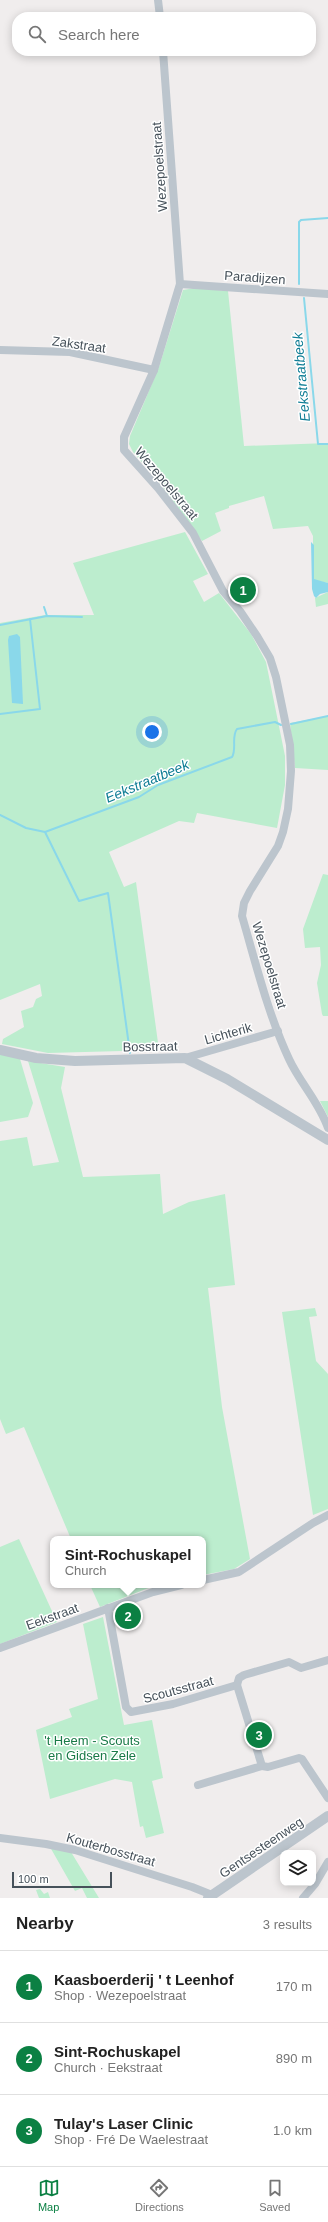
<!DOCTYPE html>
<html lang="en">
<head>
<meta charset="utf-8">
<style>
  body { margin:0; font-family:Helvetica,sans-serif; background:#f2f2f2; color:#222 }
  .controls { position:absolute; right:12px; bottom:12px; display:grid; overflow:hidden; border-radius:8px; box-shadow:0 2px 10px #0003 }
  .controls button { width:36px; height:36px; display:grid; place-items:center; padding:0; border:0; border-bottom:1px solid #e0e0e0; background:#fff; color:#222; font:20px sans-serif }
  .scale { position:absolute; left:12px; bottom:10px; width:100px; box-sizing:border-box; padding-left:4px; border:2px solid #46515a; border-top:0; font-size:11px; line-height:14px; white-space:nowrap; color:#46515a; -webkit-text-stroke:3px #fff; paint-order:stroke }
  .you { position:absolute; left:152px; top:732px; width:14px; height:14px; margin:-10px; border:3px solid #fff; border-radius:50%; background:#1a73e8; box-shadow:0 0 0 6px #1a73e833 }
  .badge { display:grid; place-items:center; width:26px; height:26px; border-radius:50%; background:#0b8043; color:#fff; font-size:13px; font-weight:700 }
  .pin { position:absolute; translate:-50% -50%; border:2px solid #fff; box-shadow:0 1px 4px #0006 }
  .popup { position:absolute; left:50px; top:1536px; width:156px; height:52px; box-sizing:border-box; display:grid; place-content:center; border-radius:8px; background:#fff; filter:drop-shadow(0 1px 3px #0005); font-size:13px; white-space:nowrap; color:#767676 }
  .popup b { font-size:15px; color:#222 }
  .popup::after { content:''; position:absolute; left:50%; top:100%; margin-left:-8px; border:8px solid transparent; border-top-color:#fff }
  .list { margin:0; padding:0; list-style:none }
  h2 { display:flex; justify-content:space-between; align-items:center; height:52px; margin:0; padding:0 16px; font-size:17px }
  h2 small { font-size:13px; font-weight:400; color:#767676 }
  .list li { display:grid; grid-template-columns:26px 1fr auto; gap:12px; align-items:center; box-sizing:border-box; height:72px; padding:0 16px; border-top:1px solid #e0e0e0 }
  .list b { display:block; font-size:15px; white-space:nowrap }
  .list p { margin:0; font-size:13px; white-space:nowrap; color:#767676 }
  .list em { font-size:13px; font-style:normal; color:#767676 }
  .icon { flex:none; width:22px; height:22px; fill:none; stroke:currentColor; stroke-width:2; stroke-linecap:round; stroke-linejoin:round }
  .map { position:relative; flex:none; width:328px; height:1898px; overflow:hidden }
  .search { position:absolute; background:#fff; box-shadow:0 2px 10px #0003; left:12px; right:12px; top:12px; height:44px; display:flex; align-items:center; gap:10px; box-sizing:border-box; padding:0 14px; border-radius:16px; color:#767676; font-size:15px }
  .sheet { height:268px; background:#fff }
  nav { display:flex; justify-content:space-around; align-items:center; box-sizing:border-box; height:56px; border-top:1px solid #e0e0e0; background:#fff; font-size:11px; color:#767676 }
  nav a { display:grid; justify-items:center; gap:2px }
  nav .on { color:#0b8043 }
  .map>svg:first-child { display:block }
  .green { fill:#bcedce }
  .water { fill:#8ad8ea }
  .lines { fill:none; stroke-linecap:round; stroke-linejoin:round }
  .stream { stroke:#8ad8ea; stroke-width:2 }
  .minor { stroke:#bcc5cd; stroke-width:8 }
  .tertiary { stroke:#bcc5cd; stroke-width:10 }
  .labels { text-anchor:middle; stroke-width:3; stroke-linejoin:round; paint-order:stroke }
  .street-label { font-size:13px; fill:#46515a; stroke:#fff }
  .park-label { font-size:13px; fill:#197a47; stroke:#fff }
  .water-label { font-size:14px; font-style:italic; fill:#0f7d95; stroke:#fff }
</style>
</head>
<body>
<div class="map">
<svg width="328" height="1898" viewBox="0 0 328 1898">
  <rect width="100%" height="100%" fill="#f0eded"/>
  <!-- green -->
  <g class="green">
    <path d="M195 288 228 291 244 446 328 443V583L313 580V536L308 526 273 529 264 496 229 506V508L215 513 221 531 202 541 159 482 133 452 129 444 130 436 159 367 183 290Z"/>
    <path d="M185 532 208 574 193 581 204 602 219 593 251 634 266 662 285 756V785L277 828 197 813 194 823 179 821 109 852 124 887 136 882 159 1050 48 1053 2 1044 3 1039 24 1027 21 1011 33 1007 36 999 42 996 40 984 0 1000V623L45 615H94L73 563Z"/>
    <path d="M328 592V604L316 607 315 598Z"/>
    <path d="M328 716V770L295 768 290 723Z"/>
    <path d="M323 874 328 875V1016H323L322 1014 317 983 321 965 320 947 305 948 303 929Z"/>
    <path d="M0 1054 20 1059 33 1103 28 1117 0 1122Z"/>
    <path d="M28 1061 65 1067 61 1088 83 1177 160 1174 163 1214 189 1202 225 1194 235 1285 208 1288 222 1407 250 1559 234 1569 203 1575V1539H71L24 1427 6 1434 0 1419V1141L27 1137 33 1166 59 1162Z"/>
    <path d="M320 1101H328V1117Z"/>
    <path d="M315 1308 317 1316 309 1317 316 1361 328 1374V1509L313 1515 282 1312Z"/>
    <path d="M19 1539 57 1622 0 1644V1547Z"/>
    <path d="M90 1585H156L100 1607Z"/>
    <path d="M103 1617 124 1725 152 1720 163 1778 152 1781 164 1833 146 1838 143 1826 140 1827 132 1782 115 1779 50 1799 36 1730 72 1717 69 1709 98 1699 83 1624Z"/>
    <path d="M50 1847 71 1852 99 1898H87L82 1888 75 1891Z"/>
    <path d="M40 1889 44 1894 48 1892 50 1898H39L36 1890Z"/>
  </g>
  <!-- water -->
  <g class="water">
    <path d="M311 542 314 545V579L328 583V592L320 594 316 598 314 596 312 589Z"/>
    <path d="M17 634 20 637 23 704 12 703 8 640 9 636Z"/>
  </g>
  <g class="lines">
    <!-- stream -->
    <g class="stream">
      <path d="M299 284V222L301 220 328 218"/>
      <path d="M304 298 318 444H328"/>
      <path d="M44 607 47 616"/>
      <path d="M0 625 47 616 82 617"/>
      <path d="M0 714 40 709 30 619"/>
      <path d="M291 724 328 716"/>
      <path d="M0 815 26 828 45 832 139 797 158 785 232 757C237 749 231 737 237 729L275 722 281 725"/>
      <path d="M45 832 79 901 108 893 130 1053"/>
    </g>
    <!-- minor -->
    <g class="minor">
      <path d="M158 0 160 17"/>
      <path d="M163 51 180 284 154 370 124 437V450L158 488 193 533 223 591 240 611 257 636 270 658 276 677 290 745 291 771 288 809 283 832 278 846 250 891 244 903 242 916C256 964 268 1014 289 1059 300 1083 319 1102 328 1128"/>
      <path d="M180 284 328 294"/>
      <path d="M0 350 70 352 154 370"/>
      <path d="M185 1058 278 1031"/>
      <path d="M203 1580 239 1572 313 1523 328 1515"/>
      <path d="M108 1608 126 1707 131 1712 173 1704 237 1685 239 1678 244 1675 289 1662 301 1668 328 1660"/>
      <path d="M0 1648 153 1592 181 1585"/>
      <path d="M237 1685 262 1766 268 1767 299 1758 302 1759 328 1798"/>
      <path d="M198 1785 262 1766"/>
      <path d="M0 1838 46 1844 75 1850 192 1887 212 1895"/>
      <path d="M303 1898 315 1884 328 1862"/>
    </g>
    <!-- tertiary -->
    <g class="tertiary">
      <path d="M0 1050 36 1058 75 1061 185 1058 227 1079 328 1140"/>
      <path d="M208 1898 328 1816"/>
    </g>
  </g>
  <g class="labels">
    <!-- street labels -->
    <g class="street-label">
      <text transform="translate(159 167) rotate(-94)" y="5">Wezepoelstraat</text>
      <text transform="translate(255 277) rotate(4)" y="5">Paradijzen</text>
      <text transform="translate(79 344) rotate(8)" y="5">Zakstraat</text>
      <text transform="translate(167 483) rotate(50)" y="5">Wezepoelstraat</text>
      <text transform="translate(270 965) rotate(73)" y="5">Wezepoelstraat</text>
      <text transform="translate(228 1033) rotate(-16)" y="5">Lichterik</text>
      <text transform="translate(150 1046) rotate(-1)" y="5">Bosstraat</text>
      <text transform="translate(52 1616) rotate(-20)" y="5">Eekstraat</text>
      <text transform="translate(178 1689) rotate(-15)" y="5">Scoutsstraat</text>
      <text transform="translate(261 1847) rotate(-34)" y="5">Gentsesteenweg</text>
      <text transform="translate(111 1849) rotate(16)" y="5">Kouterbosstraat</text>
    </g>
    <!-- park labels -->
    <g class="park-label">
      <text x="92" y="1745">'t Heem - Scouts<tspan x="92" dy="15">en Gidsen Zele</tspan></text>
    </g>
    <!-- water labels -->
    <g class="water-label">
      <text transform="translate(301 377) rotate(-95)" y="5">Eekstraatbeek</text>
      <text transform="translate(147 781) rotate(-23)" y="5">Eekstraatbeek</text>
    </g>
  </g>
</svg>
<div class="controls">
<button><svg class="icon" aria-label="layers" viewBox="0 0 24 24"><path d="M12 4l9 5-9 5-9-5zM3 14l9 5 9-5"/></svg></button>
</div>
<div class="scale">100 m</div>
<div class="you"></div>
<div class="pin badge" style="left:243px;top:590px">1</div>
<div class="pin badge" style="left:128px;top:1616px">2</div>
<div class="popup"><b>Sint-Rochuskapel</b>Church</div>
<div class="pin badge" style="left:259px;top:1735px">3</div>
<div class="search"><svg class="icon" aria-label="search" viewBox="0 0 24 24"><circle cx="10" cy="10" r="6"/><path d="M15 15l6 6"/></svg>Search here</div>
</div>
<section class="sheet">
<h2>Nearby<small>3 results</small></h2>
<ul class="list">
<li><span class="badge">1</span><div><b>Kaasboerderij ' t Leenhof</b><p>Shop · Wezepoelstraat</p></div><em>170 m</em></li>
<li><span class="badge">2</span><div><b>Sint-Rochuskapel</b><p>Church · Eekstraat</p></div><em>890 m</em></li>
<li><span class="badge">3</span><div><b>Tulay's Laser Clinic</b><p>Shop · Fré De Waelestraat</p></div><em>1.0 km</em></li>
</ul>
</section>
<nav>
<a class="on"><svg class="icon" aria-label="map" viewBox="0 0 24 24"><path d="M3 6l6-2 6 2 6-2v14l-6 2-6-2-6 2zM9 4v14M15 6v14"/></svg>Map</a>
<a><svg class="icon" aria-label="directions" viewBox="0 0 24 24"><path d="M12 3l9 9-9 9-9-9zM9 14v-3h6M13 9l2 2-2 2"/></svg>Directions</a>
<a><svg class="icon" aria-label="saved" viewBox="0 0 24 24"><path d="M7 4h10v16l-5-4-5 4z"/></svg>Saved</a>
</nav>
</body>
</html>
